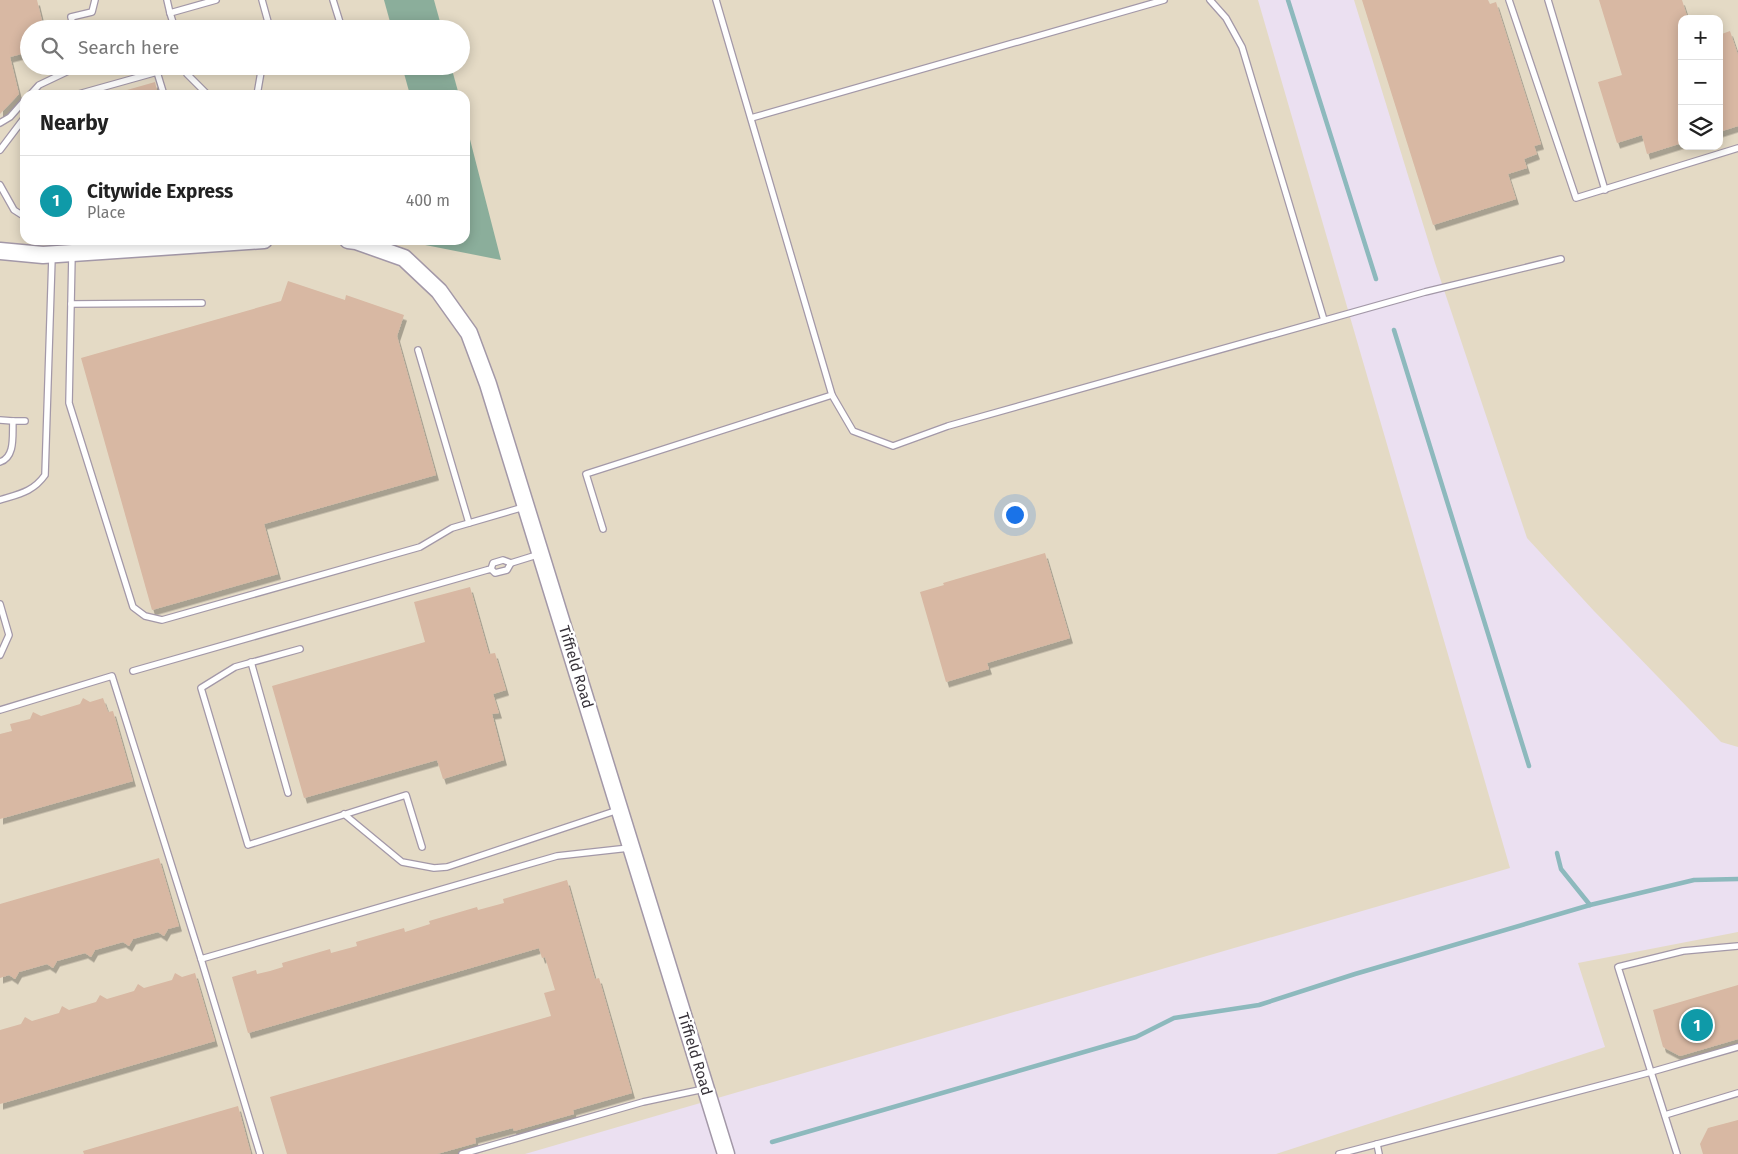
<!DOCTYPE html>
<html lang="en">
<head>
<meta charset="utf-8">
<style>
  body { margin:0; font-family:"Fira Sans",sans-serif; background:#f2f2f2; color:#222 }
  .controls { position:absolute; right:15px; top:15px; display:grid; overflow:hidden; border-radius:10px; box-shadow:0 2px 12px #0003 }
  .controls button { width:45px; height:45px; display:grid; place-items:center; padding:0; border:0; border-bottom:1px solid #e0e0e0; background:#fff; color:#222; font:25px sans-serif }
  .you { position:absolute; left:1014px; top:514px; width:18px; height:18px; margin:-12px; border:4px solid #fff; border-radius:50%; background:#1a73e8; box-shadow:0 0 0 8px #1a73e833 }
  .badge { display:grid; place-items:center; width:32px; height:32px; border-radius:50%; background:#db2777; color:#fff; font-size:16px; font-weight:700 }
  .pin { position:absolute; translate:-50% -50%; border:2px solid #fff; box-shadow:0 1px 5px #0006 }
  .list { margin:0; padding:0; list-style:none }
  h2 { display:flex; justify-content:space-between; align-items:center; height:65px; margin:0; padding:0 20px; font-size:21px }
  h2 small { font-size:16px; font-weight:400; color:#767676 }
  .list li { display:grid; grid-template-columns:32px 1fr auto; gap:15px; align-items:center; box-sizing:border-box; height:90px; padding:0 20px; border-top:1px solid #e0e0e0 }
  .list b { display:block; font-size:19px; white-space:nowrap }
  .list p { margin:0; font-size:16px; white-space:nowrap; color:#767676 }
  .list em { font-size:16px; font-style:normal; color:#767676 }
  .icon { flex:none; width:28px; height:28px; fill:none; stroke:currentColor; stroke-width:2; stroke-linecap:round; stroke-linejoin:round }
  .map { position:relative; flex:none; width:1738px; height:1154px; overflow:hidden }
  .search { position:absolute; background:#fff; box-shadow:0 2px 12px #0003; left:20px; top:20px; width:450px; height:55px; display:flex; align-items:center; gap:12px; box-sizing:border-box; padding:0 18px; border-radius:28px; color:#767676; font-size:19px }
  .panel { position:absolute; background:#fff; box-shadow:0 2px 12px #0003; left:20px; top:90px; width:450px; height:155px; border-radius:15px }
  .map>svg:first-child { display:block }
  .industrial { fill:#e4dac5; fill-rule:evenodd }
  .forest { fill:#8bae9b }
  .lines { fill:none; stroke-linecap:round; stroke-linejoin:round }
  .stream { stroke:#8db9bd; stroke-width:4.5 }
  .building { fill:#d8b8a3; filter:url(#shadow) }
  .lane-casing { stroke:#a398a8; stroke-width:8 }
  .secondary-casing { stroke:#a398a8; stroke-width:19 }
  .lane { stroke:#fff; stroke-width:5.5 }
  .secondary { stroke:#fff; stroke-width:16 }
  .labels { text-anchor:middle; stroke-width:5; stroke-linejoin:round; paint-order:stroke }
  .street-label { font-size:15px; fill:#38333a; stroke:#fff }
</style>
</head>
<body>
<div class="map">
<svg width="1738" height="1154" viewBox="0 0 1738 1154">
  <defs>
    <filter id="shadow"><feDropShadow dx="3" dy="5.5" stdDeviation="0" flood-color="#0004"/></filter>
  </defs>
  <rect width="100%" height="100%" fill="#ebe0f1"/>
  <!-- industrial -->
  <g class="industrial">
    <path d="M0 0H1258L1510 868 525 1154H0ZM29 29H461V66H29ZM25 95H465V240H25Z"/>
    <path d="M1354 0H1738V747L1721 742 1594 611 1527 538 1435 263ZM1682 19H1719V146H1682Z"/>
    <path d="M1738 932V1154H1276L1605 1047 1578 963Z"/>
  </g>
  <!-- forest -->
  <g class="forest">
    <path d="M384 0H434L442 29H392Z"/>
    <path d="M402 66H451L459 95H410Z"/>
    <path d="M465 120 501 260 400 240H465Z"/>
  </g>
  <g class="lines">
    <!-- stream -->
    <g class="stream">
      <path d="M1288 0 1376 279"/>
      <path d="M1394 330 1529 766"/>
      <path d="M1557 853 1561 869 1590 905"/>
      <path d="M772 1142 1136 1037 1174 1018 1259 1005 1355 974 1590 905 1694 880 1738 879"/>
    </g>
  </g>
  <!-- building -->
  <g class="building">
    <path d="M0 0H37L44 29H29V52L10 57 19 94 0 114Z"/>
    <path d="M1362 0H1488L1490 4 1496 2 1541 144 1534 146 1537 154 1524 159 1527 168 1508 174 1516 199 1433 225Z"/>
    <path d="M1599 0H1682L1688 19H1682V143L1647 154 1642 135 1617 143 1598 82 1622 75Z"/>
    <path d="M1730 31 1738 55V126L1719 132V35Z"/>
    <path d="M155 82 158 95H120V92Z"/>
    <path d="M288 281 345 300 346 295 404 315 397 336 436 475 264 524 278 574 152 610 81 358 281 301Z"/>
    <path d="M1045 553 1070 638 987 663 989 669 946 682 920 592 944 585 943 583Z"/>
    <path d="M470 587 489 654 495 653 506 690 493 694 499 713 492 714 504 760 443 779 437 760 304 798 272 686 425 642 414 602Z"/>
    <path d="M83 698 90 702 103 698 108 712 113 711 133 781 0 819V734L12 731 10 724 30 719 33 712 41 716 80 704Z"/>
    <path d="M159 858 179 926 168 929 164 936 158 932 133 939 129 946 123 942 95 950 91 957 85 953 57 961 53 968 47 964 19 972 15 979 9 975 0 978V904Z"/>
    <path d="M567 880 595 979 599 978 632 1093 573 1110 574 1114 514 1131 513 1128 475 1138 476 1143 437 1154H287L270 1097 551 1016 544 993 555 990 545 957 542 958 539 948 248 1033 232 977 256 970 257 974 270 971 283 967 282 963 330 949 331 953 357 946 356 942 404 928 405 932 430 924 429 921 477 907 478 910 504 903 503 899Z"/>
    <path d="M175 973 182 977 195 973 215 1041 0 1104V1030L21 1024 25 1017 32 1021 59 1013 62 1006 69 1010 96 1002 100 995 107 999 134 991 138 984 144 988 172 980Z"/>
    <path d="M1738 985V1039L1680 1056 1663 1047 1653 1010Z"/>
    <path d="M238 1106 251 1154H84L83 1151Z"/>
    <path d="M1738 1120V1154H1703L1700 1144 1708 1128Z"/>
  </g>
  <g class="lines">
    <defs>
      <g id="lane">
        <path d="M167 0 170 13 216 0"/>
        <path d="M262 0 270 29"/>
        <path d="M333 0 342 29"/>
        <path d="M716 0 832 395"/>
        <path d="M1210 0 1226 18 1242 47 1324 320"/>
        <path d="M1509 0 1576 198 1738 148"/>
        <path d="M1548 0 1605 190"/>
        <path d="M170 13 175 29"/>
        <path d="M74 29 71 17 92 12 95 0"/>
        <path d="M185 66 187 74 208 95"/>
        <path d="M30 95 39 85 79 66"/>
        <path d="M75 95 157 72 164 95"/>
        <path d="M257 95 262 66"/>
        <path d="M751 118 1164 0"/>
        <path d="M0 123 10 117 25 100"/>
        <path d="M0 150 25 117"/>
        <path d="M0 185 14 210 25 217"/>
        <path d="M72 254 69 403 133 607 145 616 162 620 420 547 452 528 524 507"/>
        <path d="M71 304 202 303"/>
        <path d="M418 350 469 523"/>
        <path d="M0 420 13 421"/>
        <path d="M0 462C16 457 12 434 13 421H25"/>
        <path d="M0 500C19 494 33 492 45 475L52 257"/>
        <path d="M603 529 586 474 832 395 853 431 893 446 948 426 1425 292 1561 259"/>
        <path d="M511 563 540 554"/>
        <path d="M0 604 9 635 0 655"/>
        <path d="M300 649 235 667 201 688 248 845 406 795 422 847"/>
        <path d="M251 662 288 793"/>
        <path d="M133 671 487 570 491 569 493 563 503 560 511 563 507 570 495 573 491 569"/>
        <path d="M0 710 112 676 201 959 557 856 629 848"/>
        <path d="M344 814 402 862 434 868 447 867 618 810"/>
        <path d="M201 959 260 1154"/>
        <path d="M1665 1115 1738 1093"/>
        <path d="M1377 1144 1379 1154"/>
        <path d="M462 1154 643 1102 704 1089"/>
        <path d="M1339 1154 1651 1072 1618 967 1683 951 1738 946"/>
        <path d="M1677 1154 1651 1072 1738 1047"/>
      </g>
      <g id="secondary">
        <path d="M348 240 356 241 404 258 439 291 469 333 488 384 726 1154"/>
        <path d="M0 251 43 255 264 240"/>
      </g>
    </defs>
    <!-- lane casing -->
    <use href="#lane" class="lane-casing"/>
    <!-- secondary casing -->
    <use href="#secondary" class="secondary-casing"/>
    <!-- lane -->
    <use href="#lane" class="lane"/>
    <!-- secondary -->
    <use href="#secondary" class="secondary"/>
  </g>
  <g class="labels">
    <!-- street labels -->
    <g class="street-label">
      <text transform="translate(576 667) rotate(73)" y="5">Tiffield Road</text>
      <text transform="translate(695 1054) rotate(73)" y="5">Tiffield Road</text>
    </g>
  </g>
</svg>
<div class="controls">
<button>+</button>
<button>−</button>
<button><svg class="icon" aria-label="layers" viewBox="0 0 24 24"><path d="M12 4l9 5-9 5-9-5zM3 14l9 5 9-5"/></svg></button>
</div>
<div class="you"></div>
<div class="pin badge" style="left:1697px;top:1025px;background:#0f9aa8">1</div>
<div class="search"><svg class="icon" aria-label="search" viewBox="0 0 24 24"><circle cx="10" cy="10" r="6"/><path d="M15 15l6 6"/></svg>Search here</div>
<section class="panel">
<h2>Nearby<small></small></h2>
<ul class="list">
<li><span class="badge" style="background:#0f9aa8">1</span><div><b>Citywide Express</b><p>Place</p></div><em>400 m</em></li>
</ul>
</section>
</div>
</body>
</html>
